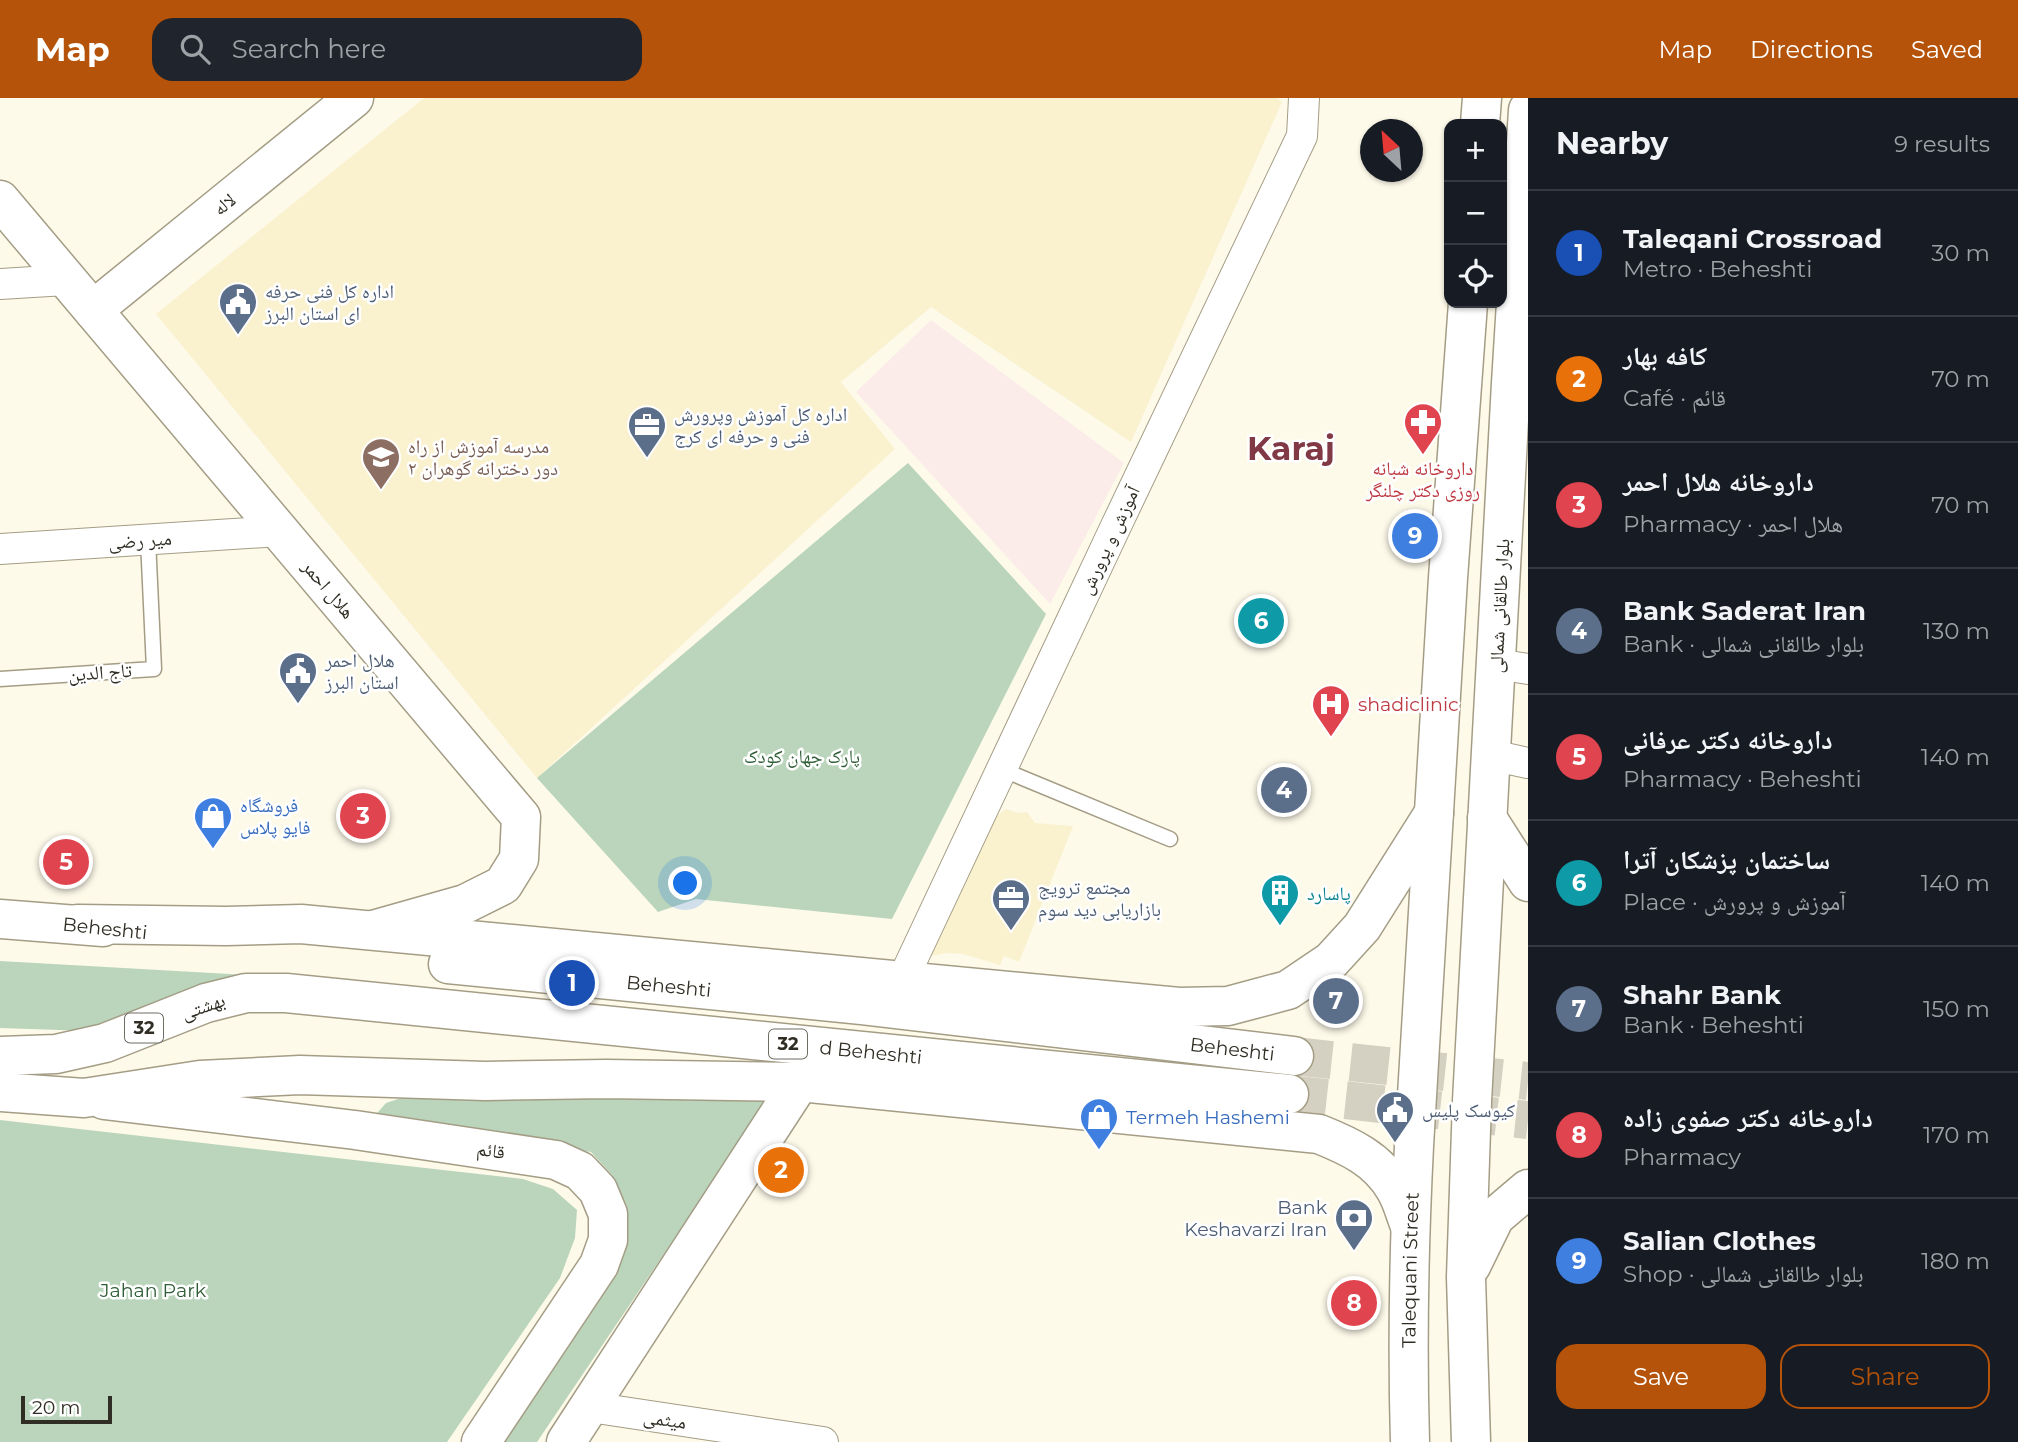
<!DOCTYPE html>
<html lang="en">
<head>
<meta charset="utf-8">
<style>
  body { margin:0; font-family:Montserrat,"Noto Naskh Arabic",sans-serif; background:#20242c; color:#f1f3f6 }
  .controls { position:absolute; right:21px; top:21px; display:grid; overflow:hidden; border-radius:14px; box-shadow:0 2px 5px #0004 }
  .controls button { width:63px; height:63px; display:grid; place-items:center; padding:0; border:0; border-bottom:2px solid #363941; background:#171b24; color:#f1f3f6; font:35px sans-serif }
  .compass { position:absolute; left:1360px; top:21px; width:63px; height:63px; border-radius:50%; background:#171b24; box-shadow:0 2px 5px #0004; rotate:334deg }
  .scale { position:absolute; left:21px; bottom:18px; width:91px; box-sizing:border-box; padding-left:7px; border:4px solid #302e24; border-top:0; font-size:19px; line-height:24px; white-space:nowrap; color:#302e24; -webkit-text-stroke:5px #fff; paint-order:stroke }
  .you { position:absolute; left:686px; top:786px; width:24px; height:24px; margin:-18px; border:5px solid #fff; border-radius:50%; background:#1a73e8; box-shadow:0 0 0 10px #1a73e833 }
  .badge { display:grid; place-items:center; width:46px; height:46px; border-radius:50%; background:#b45309; color:#fff; font-size:23px; font-weight:700 }
  .pin { position:absolute; translate:-50% -50%; border:4px solid #fff; box-shadow:0 2px 7px #0006 }
  .list { margin:0; padding:0; list-style:none }
  h2 { display:flex; justify-content:space-between; align-items:center; height:91px; margin:0; padding:0 28px; font-size:30px }
  h2 small { font-size:23px; font-weight:400; color:#9ea1a6 }
  .list li { display:grid; grid-template-columns:46px 1fr auto; gap:21px; align-items:center; box-sizing:border-box; height:126px; padding:0 28px; border-top:2px solid #363941 }
  .list b { display:block; font-size:26px; white-space:nowrap }
  .list p { margin:0; font-size:23px; white-space:nowrap; color:#9ea1a6 }
  .list em { font-size:23px; font-style:normal; color:#9ea1a6 }
  .actions { display:flex; gap:14px; padding:21px 28px }
  .actions a { flex:1; padding:16px 0; border:2px solid #b45309; border-radius:21px; text-align:center; font-size:24px; color:#b45309 }
  .actions .main { background:#b45309; color:#fff }
  .icon { flex:none; width:38px; height:38px; fill:none; stroke:currentColor; stroke-width:2; stroke-linecap:round; stroke-linejoin:round }
  .map { position:relative; flex:none; width:1528px; height:1344px; overflow:hidden }
  header { display:flex; align-items:center; gap:42px; box-sizing:border-box; height:98px; padding:0 35px; background:#b45309; color:#fff }
  header strong { font-size:33px }
  nav { display:flex; gap:38px; margin-inline-start:auto; font-size:24px }
  .search { width:490px; height:63px; background:#20242c; display:flex; align-items:center; gap:18px; box-sizing:border-box; padding:0 24px; border-radius:21px; color:#9ea1a6; font-size:26px }
  main { display:flex }
  aside { flex:1; background:#171b24 }
  .map>svg:first-child { display:block }
  .built { fill:#faf1cf }
  .education { fill:#fbebe9 }
  .green { fill:#bad5bc }
  .lines { fill:none; stroke-linecap:round; stroke-linejoin:round }
  .primary-tunnel { stroke:#d5d1c2; stroke-width:38; stroke-dasharray:38 19; stroke-linecap:butt }
  .lane-casing { stroke:#a49d85; stroke-width:17 }
  .street-casing { stroke:#a49d85; stroke-width:32 }
  .secondary-casing { stroke:#a49d85; stroke-width:41 }
  .primary-casing { stroke:#a49d85; stroke-width:41 }
  .lane { stroke:#fff; stroke-width:14 }
  .street { stroke:#fff; stroke-width:30 }
  .secondary { stroke:#fff; stroke-width:38 }
  .primary { stroke:#fff; stroke-width:38 }
  .labels { text-anchor:middle; stroke-width:5; stroke-linejoin:round; paint-order:stroke }
  .shield { fill:#fff; stroke:#6e6d66; stroke-width:2 }
  .shield-label { font-size:18px; font-weight:bold; fill:#302e24 }
  .street-label { font-size:19px; fill:#302e24; stroke:#fff }
  .service-label { font-size:19px; fill:#4e5e75; stroke:#fff; text-anchor:start }
  .education-label { font-size:19px; fill:#785e54; stroke:#fff; text-anchor:start }
  .health-label { font-size:19px; fill:#be3a42; stroke:#fff }
  .park-label { font-size:19px; fill:#2f5e36; stroke:#fff }
  .shop-label { font-size:19px; fill:#366cbe; stroke:#fff; text-anchor:start }
  .culture-label { font-size:19px; fill:#0d838f; stroke:#fff; text-anchor:start }
  .town-label { font-size:33px; font-weight:bold; fill:#813946; stroke:#fff }
</style>
</head>
<body>
<header>
<strong>Map</strong>
<div class="search"><svg class="icon" aria-label="search" viewBox="0 0 24 24"><circle cx="10" cy="10" r="6"/><path d="M15 15l6 6"/></svg>Search here</div>
<nav><a>Map</a><a>Directions</a><a>Saved</a></nav>
</header>
<main>
<div class="map">
<svg width="1528" height="1344" viewBox="0 0 1528 1344">
  <rect width="100%" height="100%" fill="#fefaea"/>
  <!-- built -->
  <g class="built">
    <path d="M424 0H1277L1282 4 1131 344 931 209 841 284 895 351 537 680 156 216Z"/>
    <path d="M1006 711 1018 715 1027 714 1035 725 1073 728 1019 864 1004 858 1000 867 963 856 948 855 924 859 984 712 997 718Z"/>
  </g>
  <!-- education -->
  <path class="education" d="M931 222 1124 365 1050 506 856 294Z"/>
  <!-- green -->
  <g class="green">
    <path d="M908 365 1046 516 892 821 696 801 658 814 537 680Z"/>
    <path d="M0 863 264 878 89 933 0 930Z"/>
    <path d="M776 990 537 1344H495L628 1137 627 1108 612 1077 591 1054 372 1021 386 1005 425 992Z"/>
    <path d="M0 1022 523 1081 553 1091 577 1112 575 1140 560 1180 447 1344H0Z"/>
  </g>
  <g class="lines">
    <!-- primary-tunnel -->
    <g class="primary-tunnel">
      <path d="M1294 958 1528 983"/>
      <path d="M1289 996 1528 1022"/>
    </g>
    <defs>
      <g id="lane">
        <path d="M0 581 154 571 148 442"/>
        <path d="M1001 671 1170 741"/>
      </g>
      <g id="street">
        <path d="M0 186 66 182"/>
        <path d="M0 451 280 433"/>
        <path d="M1496 566 1528 571"/>
        <path d="M1491 657 1528 665"/>
        <path d="M903 881 1116 428 1302 38 1304 0"/>
        <path d="M590 1309 823 1344"/>
      </g>
      <g id="secondary">
        <path d="M0 102 521 719 519 761 503 787 465 806 373 832"/>
        <path d="M93 212 354 0"/>
        <path d="M104 1002 355 1032 556 1062 580 1073 598 1092 608 1116V1142L599 1167 481 1344"/>
        <path d="M566 1344 800 984"/>
      </g>
      <g id="primary">
        <path d="M1480 26 1482 0"/>
        <path d="M1487 720 1528 784"/>
        <path d="M0 821 103 829"/>
        <path d="M78 826 226 828 301 826 1179 909 1228 908 1288 892 1331 863 1362 829 1434 715"/>
        <path id="s1" d="M448 866 862 907 1294 958"/>
        <path id="s2" d="M0 958 56 956 105 945 206 905 246 895H286L1289 996"/>
        <path d="M0 994 84 1000 200 982 300 977 485 983 606 981 800 984 1319 1036C1349 1048 1378 1061 1395 1091 1402 1102 1405 1116 1410 1128"/>
        <path d="M1471 1168 1495 1119 1528 1091"/>
        <path id="s3" d="M1410 1344C1407 1245 1409 1147 1414 1048L1448 480 1468 205"/>
        <path d="M1471 1344 1466 1179 1472 1003 1511 285 1528 12"/>
      </g>
    </defs>
    <!-- lane casing -->
    <use href="#lane" class="lane-casing"/>
    <!-- street casing -->
    <use href="#street" class="street-casing"/>
    <!-- secondary casing -->
    <use href="#secondary" class="secondary-casing"/>
    <!-- primary casing -->
    <use href="#primary" class="primary-casing"/>
    <!-- lane -->
    <use href="#lane" class="lane"/>
    <!-- street -->
    <use href="#street" class="street"/>
    <!-- secondary -->
    <use href="#secondary" class="secondary"/>
    <!-- primary -->
    <use href="#primary" class="primary"/>
  </g>
  <!-- icons -->
  <defs>
    <symbol id="civic-pin" viewBox="-11 -11 22 30"><path d="M0 17L-7.5 6A9.5 9.5 0 1 1 7.5 6Z" fill="#5c6f8a" stroke="#fff"/><path d="M-.6-6.5H3V-4.5H.6V-3L4-1V1h2V6H-6V1h2V-1L-.6-3ZM-1.2 2.5V6h2.4V2.5Z" fill="#fff"/></symbol>
    <symbol id="pharmacy-pin" viewBox="-11 -11 22 30"><path d="M0 17L-7.5 6A9.5 9.5 0 1 1 7.5 6Z" fill="#e0444e" stroke="#fff"/><path d="M-2-6h4v4h4v4h-4v4h-4v-4h-4v-4h4Z" fill="#fff"/></symbol>
    <symbol id="office-pin" viewBox="-11 -11 22 30"><path d="M0 17L-7.5 6A9.5 9.5 0 1 1 7.5 6Z" fill="#5c6f8a" stroke="#fff"/><path d="M-6-3h4V-5.5h4V-3h4V5H-6ZM-1-4.5V-3h2v-1.5ZM-6 0V1H6V0Z" fill="#fff"/></symbol>
    <symbol id="school-pin" viewBox="-11 -11 22 30"><path d="M0 17L-7.5 6A9.5 9.5 0 1 1 7.5 6Z" fill="#8d6e63" stroke="#fff"/><path d="M0-5L7-2L0 1L-7-2ZM-4 1L0 2.5L4 1V4Q0 6-4 4Z" fill="#fff"/></symbol>
    <symbol id="hospital-pin" viewBox="-11 -11 22 30"><path d="M0 17L-7.5 6A9.5 9.5 0 1 1 7.5 6Z" fill="#e0444e" stroke="#fff"/><path d="M-5-5h3v3.5h4V-5h3V5h-3V1.5h-4V5h-3Z" fill="#fff"/></symbol>
    <symbol id="shop-pin" viewBox="-11 -11 22 30"><path d="M0 17L-7.5 6A9.5 9.5 0 1 1 7.5 6Z" fill="#3f7fe0" stroke="#fff"/><path d="M-5-2.5h2.3a2.7 3.5 0 0 1 5.4 0H5L5.5 6h-11ZM-1.5-2.5h3a1.5 2.3 0 0 0-3 0Z" fill="#fff"/></symbol>
    <symbol id="building-pin" viewBox="-11 -11 22 30"><path d="M0 17L-7.5 6A9.5 9.5 0 1 1 7.5 6Z" fill="#0f9aa8" stroke="#fff"/><path d="M-4-6H4V6H1V3H-1V6H-4ZM-2.5-4.3h1.7v1.8h-1.7ZM.8-4.3h1.7v1.8H.8ZM-2.5-1h1.7V.8h-1.7ZM.8-1h1.7V.8H.8Z" fill="#fff"/></symbol>
    <symbol id="bank-pin" viewBox="-11 -11 22 30"><path d="M0 17L-7.5 6A9.5 9.5 0 1 1 7.5 6Z" fill="#5c6f8a" stroke="#fff"/><path d="M-6-4H6V4H-6ZM0-2.3a2.3 2.3 0 1 0 0 4.6a2.3 2.3 0 1 0 0-4.6Z" fill="#fff"/></symbol>
  </defs>
  <g fill-rule="evenodd">
    <use href="#civic-pin" x="216" y="182" width="44" height="60"/>
    <use href="#pharmacy-pin" x="1401" y="302" width="44" height="60"/>
    <use href="#office-pin" x="625" y="305" width="44" height="60"/>
    <use href="#school-pin" x="359" y="337" width="44" height="60"/>
    <use href="#civic-pin" x="276" y="551" width="44" height="60"/>
    <use href="#hospital-pin" x="1309" y="584" width="44" height="60"/>
    <use href="#shop-pin" x="191" y="696" width="44" height="60"/>
    <use href="#building-pin" x="1258" y="773" width="44" height="60"/>
    <use href="#office-pin" x="989" y="778" width="44" height="60"/>
    <use href="#civic-pin" x="1373" y="990" width="44" height="60"/>
    <use href="#shop-pin" x="1077" y="997" width="44" height="60"/>
    <use href="#bank-pin" x="1332" y="1098" width="44" height="60"/>
  </g>
  <g class="labels">
    <!-- shield labels -->
    <g class="shield">
      <rect x="125" y="915.5" width="38" height="29" rx="5"/>
      <rect x="769" y="931.5" width="38" height="29" rx="5"/>
    </g>
    <g class="shield-label">
      <text x="144" y="936">32</text>
      <text x="788" y="952">32</text>
    </g>
    <!-- street labels -->
    <g class="street-label">
      <text transform="translate(224 106) rotate(-39)" y="7">لاله</text>
      <text transform="translate(140 442) rotate(-4)" y="7">میر رضی</text>
      <text transform="translate(1109 442) rotate(-65)" y="7">آموزش و پرورش</text>
      <text transform="translate(329 491) rotate(50)" y="7">هلال احمر</text>
      <text transform="translate(1499 508) rotate(-87)" y="7">بلوار طالقانی شمالی</text>
      <text transform="translate(100 574) rotate(-4)" y="7">تاج الدین</text>
      <text transform="translate(105 830) rotate(6)" y="7">Beheshti</text>
      <text dy="7" stroke="none"><textPath href="#s1" startOffset="222">Beheshti</textPath></text>
      <text transform="translate(203 908) rotate(-19)" y="7">بهشتى</text>
      <text dy="7" stroke="none"><textPath href="#s1" startOffset="789">Beheshti</textPath></text>
      <text dy="7" stroke="none"><textPath href="#s2" startOffset="884">d Beheshti</textPath></text>
      <text transform="translate(491 1052) rotate(9)" y="7">قائم</text>
      <text dy="7" stroke="none"><textPath href="#s3" startOffset="172">Talequani Street</textPath></text>
      <text transform="translate(665 1321) rotate(8)" y="7">میثمی</text>
    </g>
    <!-- service labels -->
    <g class="service-label">
      <text x="265" y="200">اداره کل فنی حرفه<tspan x="265" dy="22">ای استان البرز</tspan></text>
      <text x="674" y="323">اداره کل آموزش وپرورش<tspan x="674" dy="22">فنی و حرفه ای کرج</tspan></text>
      <text x="325" y="569">هلال احمر<tspan x="325" dy="22">استان البرز</tspan></text>
      <text x="1038" y="796">مجتمع ترویج<tspan x="1038" dy="22">بازاریابی دید سوم</tspan></text>
      <text x="1422" y="1019">کیوسک پلیس</text>
      <text x="1327" y="1116" text-anchor="end">Bank<tspan x="1327" dy="22">Keshavarzi Iran</tspan></text>
    </g>
    <!-- education labels -->
    <g class="education-label">
      <text x="408" y="355">مدرسه آموزش از راه<tspan x="408" dy="22">دور دخترانه گوهران ۲</tspan></text>
    </g>
    <!-- health labels -->
    <g class="health-label">
      <text x="1423" y="377">داروخانه شبانه<tspan x="1423" dy="22">روزی دکتر چلنگر</tspan></text>
      <text x="1358" y="613" text-anchor="start">shadiclinic</text>
    </g>
    <!-- park labels -->
    <g class="park-label">
      <text x="802" y="665">پارک جهان کودک</text>
      <text x="153" y="1199">Jahan Park</text>
    </g>
    <!-- shop labels -->
    <g class="shop-label">
      <text x="240" y="714">فروشگاه<tspan x="240" dy="22">فایو پلاس</tspan></text>
      <text x="1126" y="1026">Termeh Hashemi</text>
    </g>
    <!-- culture labels -->
    <g class="culture-label">
      <text x="1307" y="802">پاسارد</text>
    </g>
    <!-- town labels -->
    <g class="town-label">
      <text x="1291" y="362">Karaj</text>
    </g>
  </g>
</svg>
<div class="controls">
<button>+</button>
<button>−</button>
<button><svg class="icon" aria-label="locate" viewBox="0 0 24 24"><circle cx="12" cy="12" r="6"/><path d="M12 2v4M12 18v4M2 12h4M18 12h4"/></svg></button>
</div>
<svg class="compass" viewBox="-18 -18 36 36"><path d="M0-13l5 13h-10z" fill="#e53935"/><path d="M0 13l5-13h-10z" fill="#9ea1a6"/></svg>
<div class="scale">20 m</div>
<div class="you"></div>
<div class="pin badge" style="left:572px;top:885px;background:#1a4fb4">1</div>
<div class="pin badge" style="left:781px;top:1072px;background:#e8710a">2</div>
<div class="pin badge" style="left:363px;top:718px;background:#e0444e">3</div>
<div class="pin badge" style="left:1284px;top:692px;background:#5c6f8a">4</div>
<div class="pin badge" style="left:66px;top:764px;background:#e0444e">5</div>
<div class="pin badge" style="left:1261px;top:523px;background:#0f9aa8">6</div>
<div class="pin badge" style="left:1336px;top:903px;background:#5c6f8a">7</div>
<div class="pin badge" style="left:1354px;top:1205px;background:#e0444e">8</div>
<div class="pin badge" style="left:1415px;top:438px;background:#3f7fe0">9</div>
</div>
<aside>
<h2>Nearby<small>9 results</small></h2>
<ul class="list">
<li><span class="badge" style="background:#1a4fb4">1</span><div><b>Taleqani Crossroad</b><p>Metro · Beheshti</p></div><em>30 m</em></li>
<li><span class="badge" style="background:#e8710a">2</span><div><b>کافه بهار</b><p>Café · قائم</p></div><em>70 m</em></li>
<li><span class="badge" style="background:#e0444e">3</span><div><b>داروخانه هلال احمر</b><p>Pharmacy · هلال احمر</p></div><em>70 m</em></li>
<li><span class="badge" style="background:#5c6f8a">4</span><div><b>Bank Saderat Iran</b><p>Bank · بلوار طالقانی شمالی</p></div><em>130 m</em></li>
<li><span class="badge" style="background:#e0444e">5</span><div><b>داروخانه دکتر عرفانی</b><p>Pharmacy · Beheshti</p></div><em>140 m</em></li>
<li><span class="badge" style="background:#0f9aa8">6</span><div><b>ساختمان پزشکان آترا</b><p>Place · آموزش و پرورش</p></div><em>140 m</em></li>
<li><span class="badge" style="background:#5c6f8a">7</span><div><b>Shahr Bank</b><p>Bank · Beheshti</p></div><em>150 m</em></li>
<li><span class="badge" style="background:#e0444e">8</span><div><b>داروخانه دکتر صفوی زاده</b><p>Pharmacy</p></div><em>170 m</em></li>
<li><span class="badge" style="background:#3f7fe0">9</span><div><b>Salian Clothes</b><p>Shop · بلوار طالقانی شمالی</p></div><em>180 m</em></li>
</ul>
<div class="actions"><a class="main">Save</a><a>Share</a></div>
</aside>
</main>
</body>
</html>
